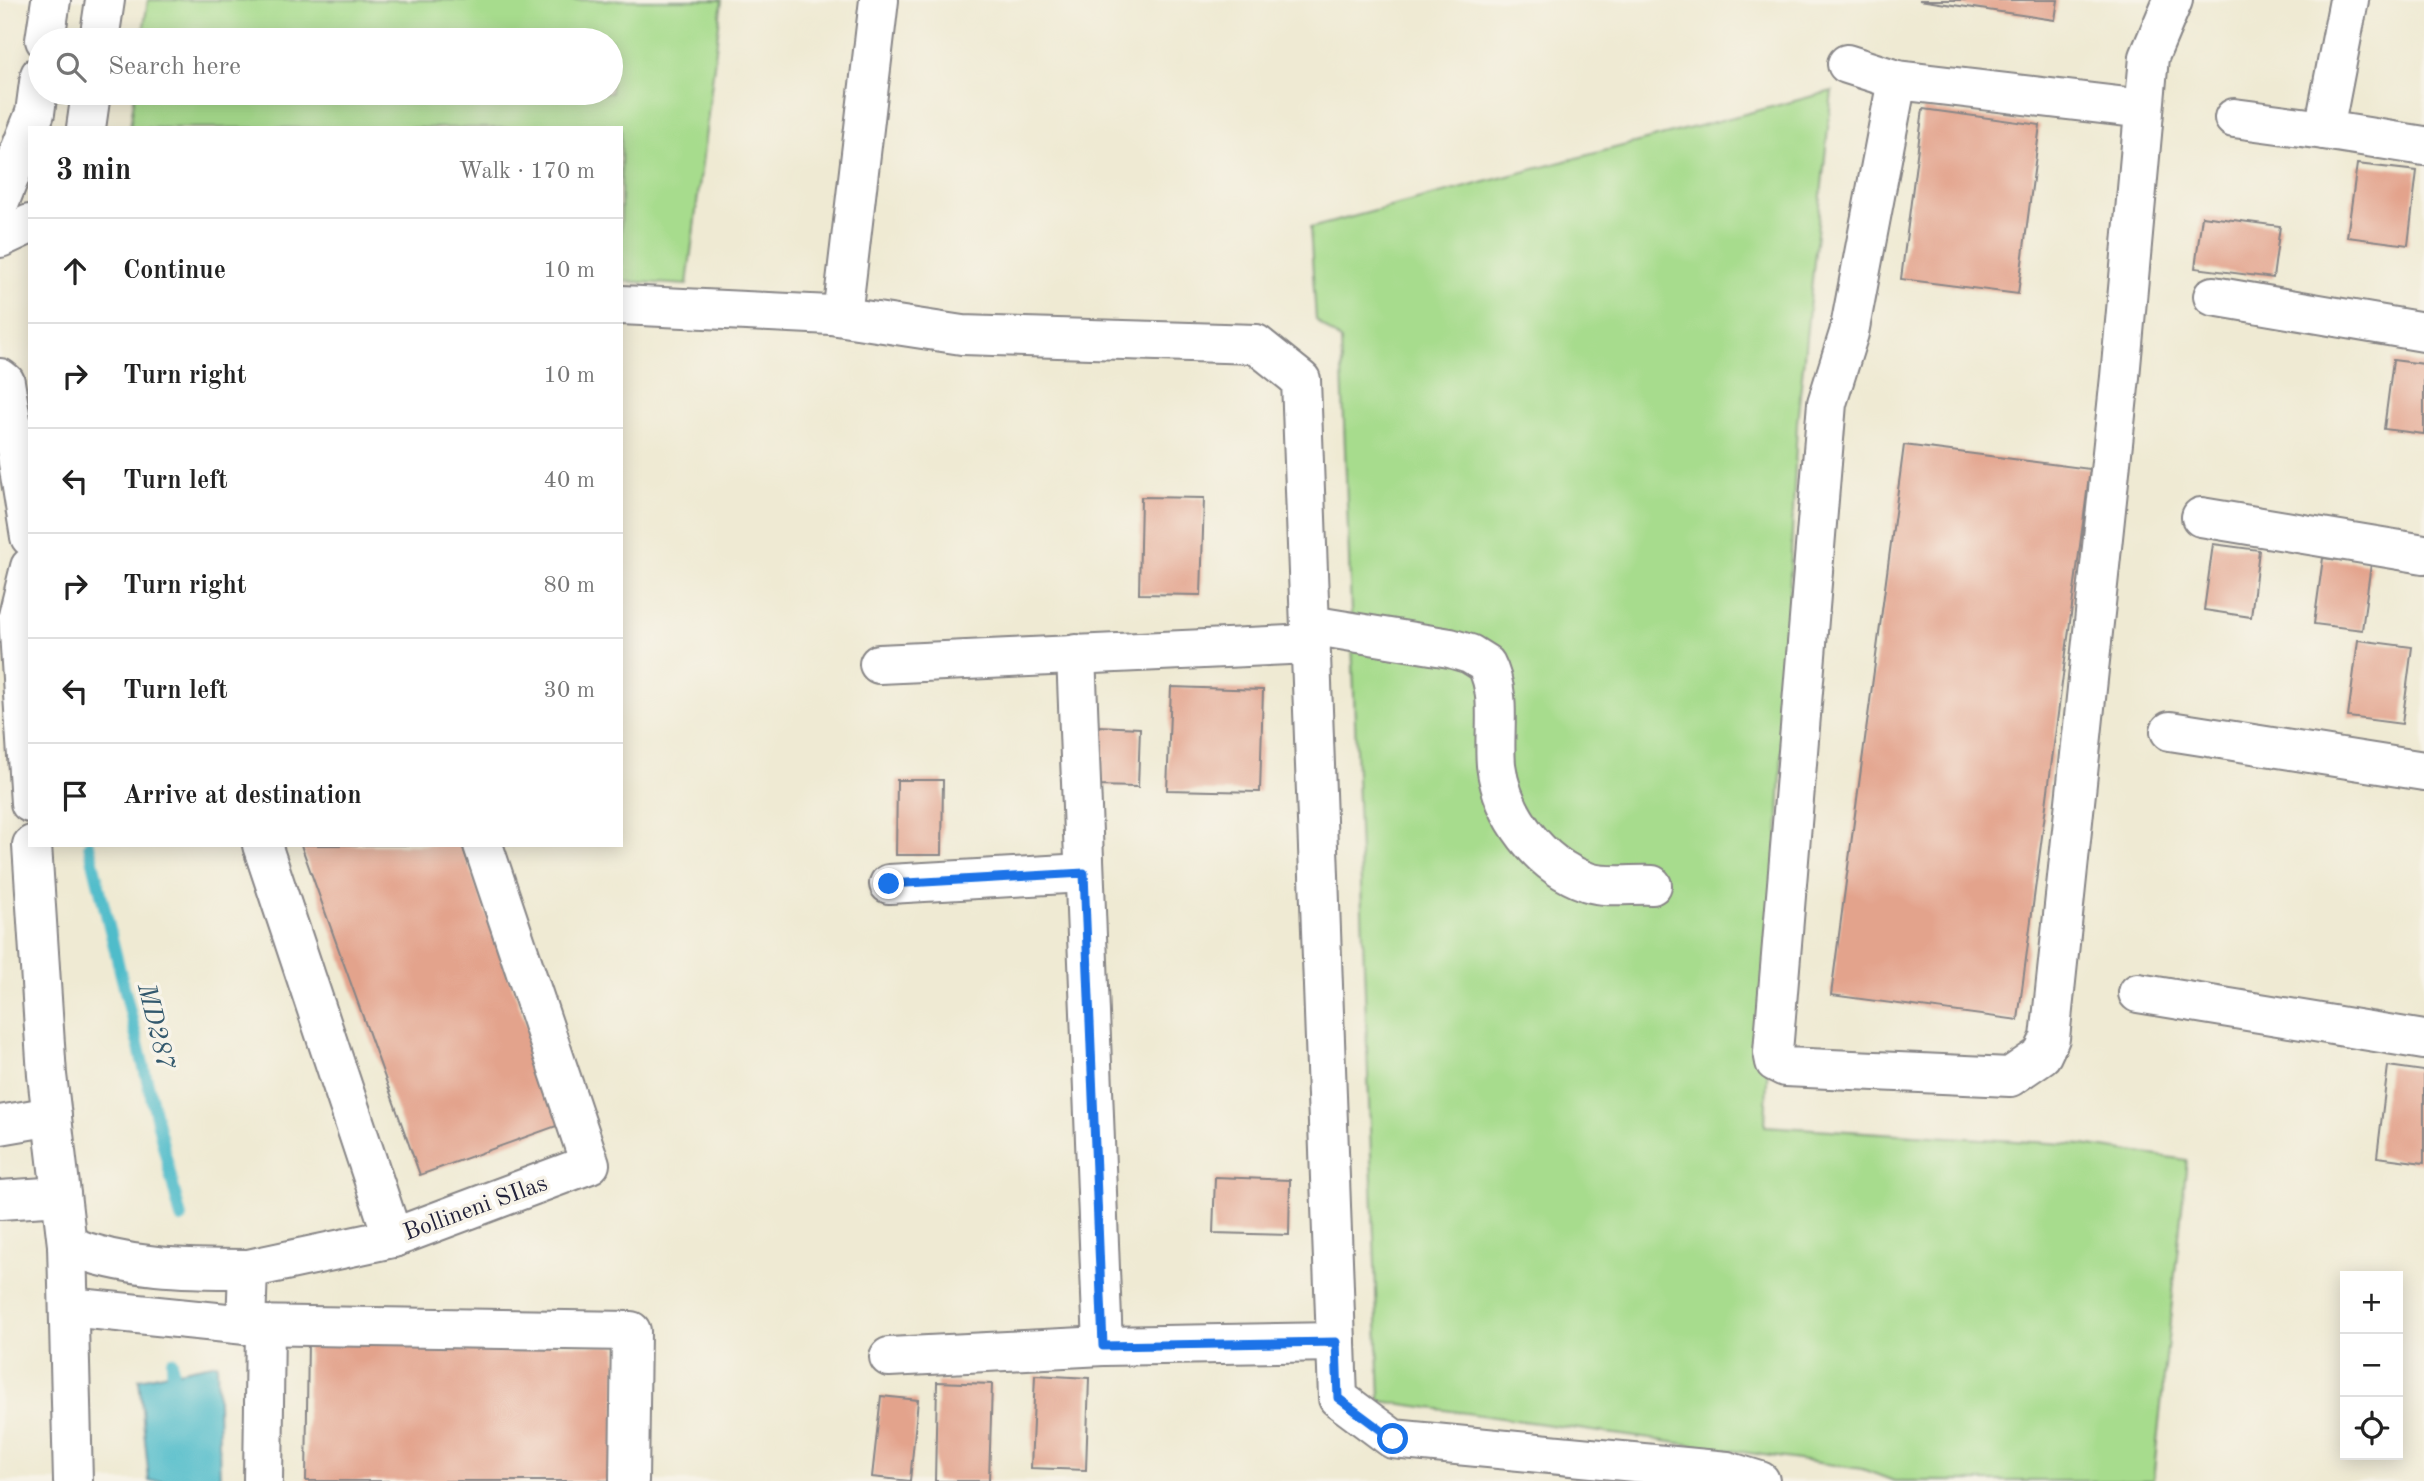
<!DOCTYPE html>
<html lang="en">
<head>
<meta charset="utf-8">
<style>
  body { margin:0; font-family:"Old Standard TT",serif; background:#f2f2f2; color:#222 }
  .controls { position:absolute; right:21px; bottom:21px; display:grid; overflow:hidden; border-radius:0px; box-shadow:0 4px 18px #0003 }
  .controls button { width:63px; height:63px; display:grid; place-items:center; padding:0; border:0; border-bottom:2px solid #e0e0e0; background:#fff; color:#222; font:35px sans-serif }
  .stop { position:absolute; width:21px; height:21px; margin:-16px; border:5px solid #1a73e8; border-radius:50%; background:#fff }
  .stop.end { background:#1a73e8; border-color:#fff; box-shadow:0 2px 7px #0008 }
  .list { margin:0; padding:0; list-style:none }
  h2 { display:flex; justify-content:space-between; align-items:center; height:91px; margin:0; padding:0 28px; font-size:30px }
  h2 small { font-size:23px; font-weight:400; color:#767676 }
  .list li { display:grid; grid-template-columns:46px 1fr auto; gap:21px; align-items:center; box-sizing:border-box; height:105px; padding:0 28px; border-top:2px solid #e0e0e0 }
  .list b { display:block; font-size:26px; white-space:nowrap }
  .list em { font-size:23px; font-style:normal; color:#767676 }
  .icon { flex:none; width:38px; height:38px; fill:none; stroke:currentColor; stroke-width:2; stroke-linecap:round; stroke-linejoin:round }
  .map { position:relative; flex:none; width:2424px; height:1481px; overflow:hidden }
  .search { position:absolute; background:#fff; box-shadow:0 4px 18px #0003; left:28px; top:28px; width:595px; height:77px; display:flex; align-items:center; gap:18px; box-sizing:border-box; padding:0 24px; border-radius:38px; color:#767676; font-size:26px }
  .panel { position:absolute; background:#fff; box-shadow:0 4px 18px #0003; left:28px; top:126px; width:595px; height:721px; border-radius:0px }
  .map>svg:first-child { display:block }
  .green { fill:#a7dc8d; stroke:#647f64; stroke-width:2 }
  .water { fill:#50bcca; stroke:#396f82; stroke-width:2 }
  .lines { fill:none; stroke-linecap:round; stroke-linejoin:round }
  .stream { stroke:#50bcca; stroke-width:12 }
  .building { fill:#e3a38c }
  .minor-casing { stroke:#888687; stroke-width:42 }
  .minor { stroke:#fff; stroke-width:38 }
  .route { stroke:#1a73e8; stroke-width:9 }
  .labels { text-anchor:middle; stroke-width:7; stroke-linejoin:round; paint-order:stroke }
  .street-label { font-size:24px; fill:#22223b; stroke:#f7f3e8 }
  .water-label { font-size:26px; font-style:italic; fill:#32586d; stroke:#f7f3e8 }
</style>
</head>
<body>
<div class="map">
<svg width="2424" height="1481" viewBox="0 0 2424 1481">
  <rect width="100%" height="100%" fill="#f7f3e8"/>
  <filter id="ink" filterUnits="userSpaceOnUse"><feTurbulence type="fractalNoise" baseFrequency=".0143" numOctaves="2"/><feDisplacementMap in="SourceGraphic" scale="14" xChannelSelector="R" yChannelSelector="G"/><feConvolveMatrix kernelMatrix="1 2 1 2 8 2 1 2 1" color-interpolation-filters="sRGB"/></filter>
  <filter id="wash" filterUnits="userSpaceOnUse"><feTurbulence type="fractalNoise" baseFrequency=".00686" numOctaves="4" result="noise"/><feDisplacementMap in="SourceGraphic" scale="28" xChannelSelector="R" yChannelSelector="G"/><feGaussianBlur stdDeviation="1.57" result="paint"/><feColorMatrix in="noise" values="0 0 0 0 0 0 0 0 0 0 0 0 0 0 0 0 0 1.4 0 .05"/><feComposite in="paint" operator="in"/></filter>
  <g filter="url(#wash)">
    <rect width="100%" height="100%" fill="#efead3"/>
    <!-- green -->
    <g class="green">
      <path d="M148 0H722L687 285 621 281V128H130L135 93H611V40H142Z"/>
      <path d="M1832 91 1797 423 1765 1126 2083 1145 2187 1160 2153 1481H1894L1862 1469 1380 1401 1341 341 1316 320 1310 228Z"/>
    </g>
    <!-- water -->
    <path class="water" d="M217 1363 220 1481H149L139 1379Z"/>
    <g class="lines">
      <!-- stream -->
      <g class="stream">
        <path d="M89 845 181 1218"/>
        <path d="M172 1361 173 1386"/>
      </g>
    </g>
    <g id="blocks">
      <!-- building -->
      <g class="building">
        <path d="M1919 0H2058L2055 20Z"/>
        <path d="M1923 109 2040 125 2018 294 1901 279Z"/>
        <path d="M2357 164 2417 171 2408 245 2347 237Z"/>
        <path d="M2202 216 2280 226 2273 278 2195 268Z"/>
        <path d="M2393 360 2424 364V434L2384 429Z"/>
        <path d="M1904 445 2090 469 2018 1020 1831 995Z"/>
        <path d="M1141 497 1204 498 1201 595 1139 594Z"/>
        <path d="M2213 544 2259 550 2251 617 2204 610Z"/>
        <path d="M2323 558 2371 564 2362 630 2314 624Z"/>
        <path d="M2358 640 2412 647 2402 724 2348 717Z"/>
        <path d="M1171 687 1263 690 1260 792 1167 790Z"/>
        <path d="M1097 726 1140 728 1138 787 1095 786Z"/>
        <path d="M897 780H943L942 855H896Z"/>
        <path d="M301 845H462L562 1124 420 1175Z"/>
        <path d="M2388 1066 2424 1071V1163L2377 1157Z"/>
        <path d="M1215 1177 1290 1180 1289 1235 1213 1233Z"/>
        <path d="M308 1340 617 1346 614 1481H306Z"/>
        <path d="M1035 1375 1089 1378 1086 1470 1031 1468Z"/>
        <path d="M937 1382 992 1384 989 1481H935Z"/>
        <path d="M881 1396 918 1400 910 1481 872 1477Z"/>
      </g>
    </g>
  </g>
  <g filter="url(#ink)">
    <use href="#blocks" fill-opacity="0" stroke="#888687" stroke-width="2"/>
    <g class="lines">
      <defs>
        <g id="minor">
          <path d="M2349 0 2324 130 2424 146"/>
          <path d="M45 40 51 0"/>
          <path d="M99 40 105 0"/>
          <path d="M1847 64 1897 80"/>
          <path d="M2144 109 1897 80 1849 333 1827 403 1773 1052 1775 1062 1785 1067 2010 1077 2042 1055 2050 1038 2120 377 2149 57 2173 0"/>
          <path d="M2234 118 2324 130"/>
          <path d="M86 128 91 93"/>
          <path d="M0 201 35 113 40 75"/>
          <path d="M0 238 30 224"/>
          <path d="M2213 296 2424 332"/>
          <path d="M621 305 831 315 962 335 1256 344 1301 380 1338 1398 1393 1439 1727 1471 1760 1481"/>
          <path d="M842 316 879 0"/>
          <path d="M0 378 5 382 30 537"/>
          <path d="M2201 517 2424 554"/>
          <path d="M30 567 18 616 30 803"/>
          <path d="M1310 625 1450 648 1470 654 1486 664C1502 695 1493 731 1496 765 1502 815 1539 865 1588 882 1606 888 1633 884 1652 885"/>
          <path d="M1076 654 1103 1346"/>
          <path d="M879 664 1311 644"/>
          <path d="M2170 731 2424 771"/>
          <path d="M32 845 47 1075 67 1245C126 1269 186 1269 248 1269L246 1325"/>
          <path d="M262 845 393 1238 590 1164 483 845"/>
          <path d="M889 884 1084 873"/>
          <path d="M2138 993 2424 1040"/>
          <path d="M0 1125 52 1116"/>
          <path d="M0 1200 61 1196"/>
          <path d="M67 1245 73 1481"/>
          <path d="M248 1269 393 1238"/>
          <path d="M69 1307 246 1325 631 1331 629 1481"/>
          <path d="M889 1357 1103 1346 1336 1342"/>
          <path d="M263 1481 265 1325"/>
        </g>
      </defs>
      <!-- minor casing -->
      <use href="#minor" class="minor-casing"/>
      <!-- minor -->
      <use href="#minor" class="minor"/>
    </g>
  </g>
  <g class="lines" filter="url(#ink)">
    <!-- route -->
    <path class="route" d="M889 884 1084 873 1103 1346 1336 1342 1338 1398 1393 1439"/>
  </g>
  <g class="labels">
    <!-- street labels -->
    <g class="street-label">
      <text transform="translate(475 1207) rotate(-20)" y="8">Bollineni SIlas</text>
    </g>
    <!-- water labels -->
    <g class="water-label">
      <text transform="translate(157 1026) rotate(76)" y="9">MD287</text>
    </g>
  </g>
</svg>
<div class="controls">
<button>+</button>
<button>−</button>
<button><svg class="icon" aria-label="locate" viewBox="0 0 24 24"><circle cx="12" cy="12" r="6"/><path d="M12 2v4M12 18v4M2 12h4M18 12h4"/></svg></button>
</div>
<div class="stop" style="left:1393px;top:1439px"></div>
<div class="stop end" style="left:889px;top:884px"></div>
<div class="search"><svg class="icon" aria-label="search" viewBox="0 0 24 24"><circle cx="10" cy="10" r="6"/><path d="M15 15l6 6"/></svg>Search here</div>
<section class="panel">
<h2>3 min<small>Walk · 170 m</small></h2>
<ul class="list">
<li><svg class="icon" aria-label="ahead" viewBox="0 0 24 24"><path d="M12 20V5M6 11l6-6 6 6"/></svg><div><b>Continue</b></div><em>10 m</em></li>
<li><svg class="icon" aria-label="right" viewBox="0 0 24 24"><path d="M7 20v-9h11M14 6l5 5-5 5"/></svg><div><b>Turn right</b></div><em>10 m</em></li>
<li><svg class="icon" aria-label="left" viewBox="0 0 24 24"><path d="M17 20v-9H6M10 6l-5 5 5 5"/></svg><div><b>Turn left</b></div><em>40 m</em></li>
<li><svg class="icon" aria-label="right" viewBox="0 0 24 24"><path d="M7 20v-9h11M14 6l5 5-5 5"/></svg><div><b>Turn right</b></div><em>80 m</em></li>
<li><svg class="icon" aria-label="left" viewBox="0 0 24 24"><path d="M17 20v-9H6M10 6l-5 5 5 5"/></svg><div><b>Turn left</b></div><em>30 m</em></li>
<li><svg class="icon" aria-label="arrive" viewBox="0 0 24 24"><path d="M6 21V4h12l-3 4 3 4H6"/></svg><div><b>Arrive at destination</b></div></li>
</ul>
</section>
</div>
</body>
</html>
